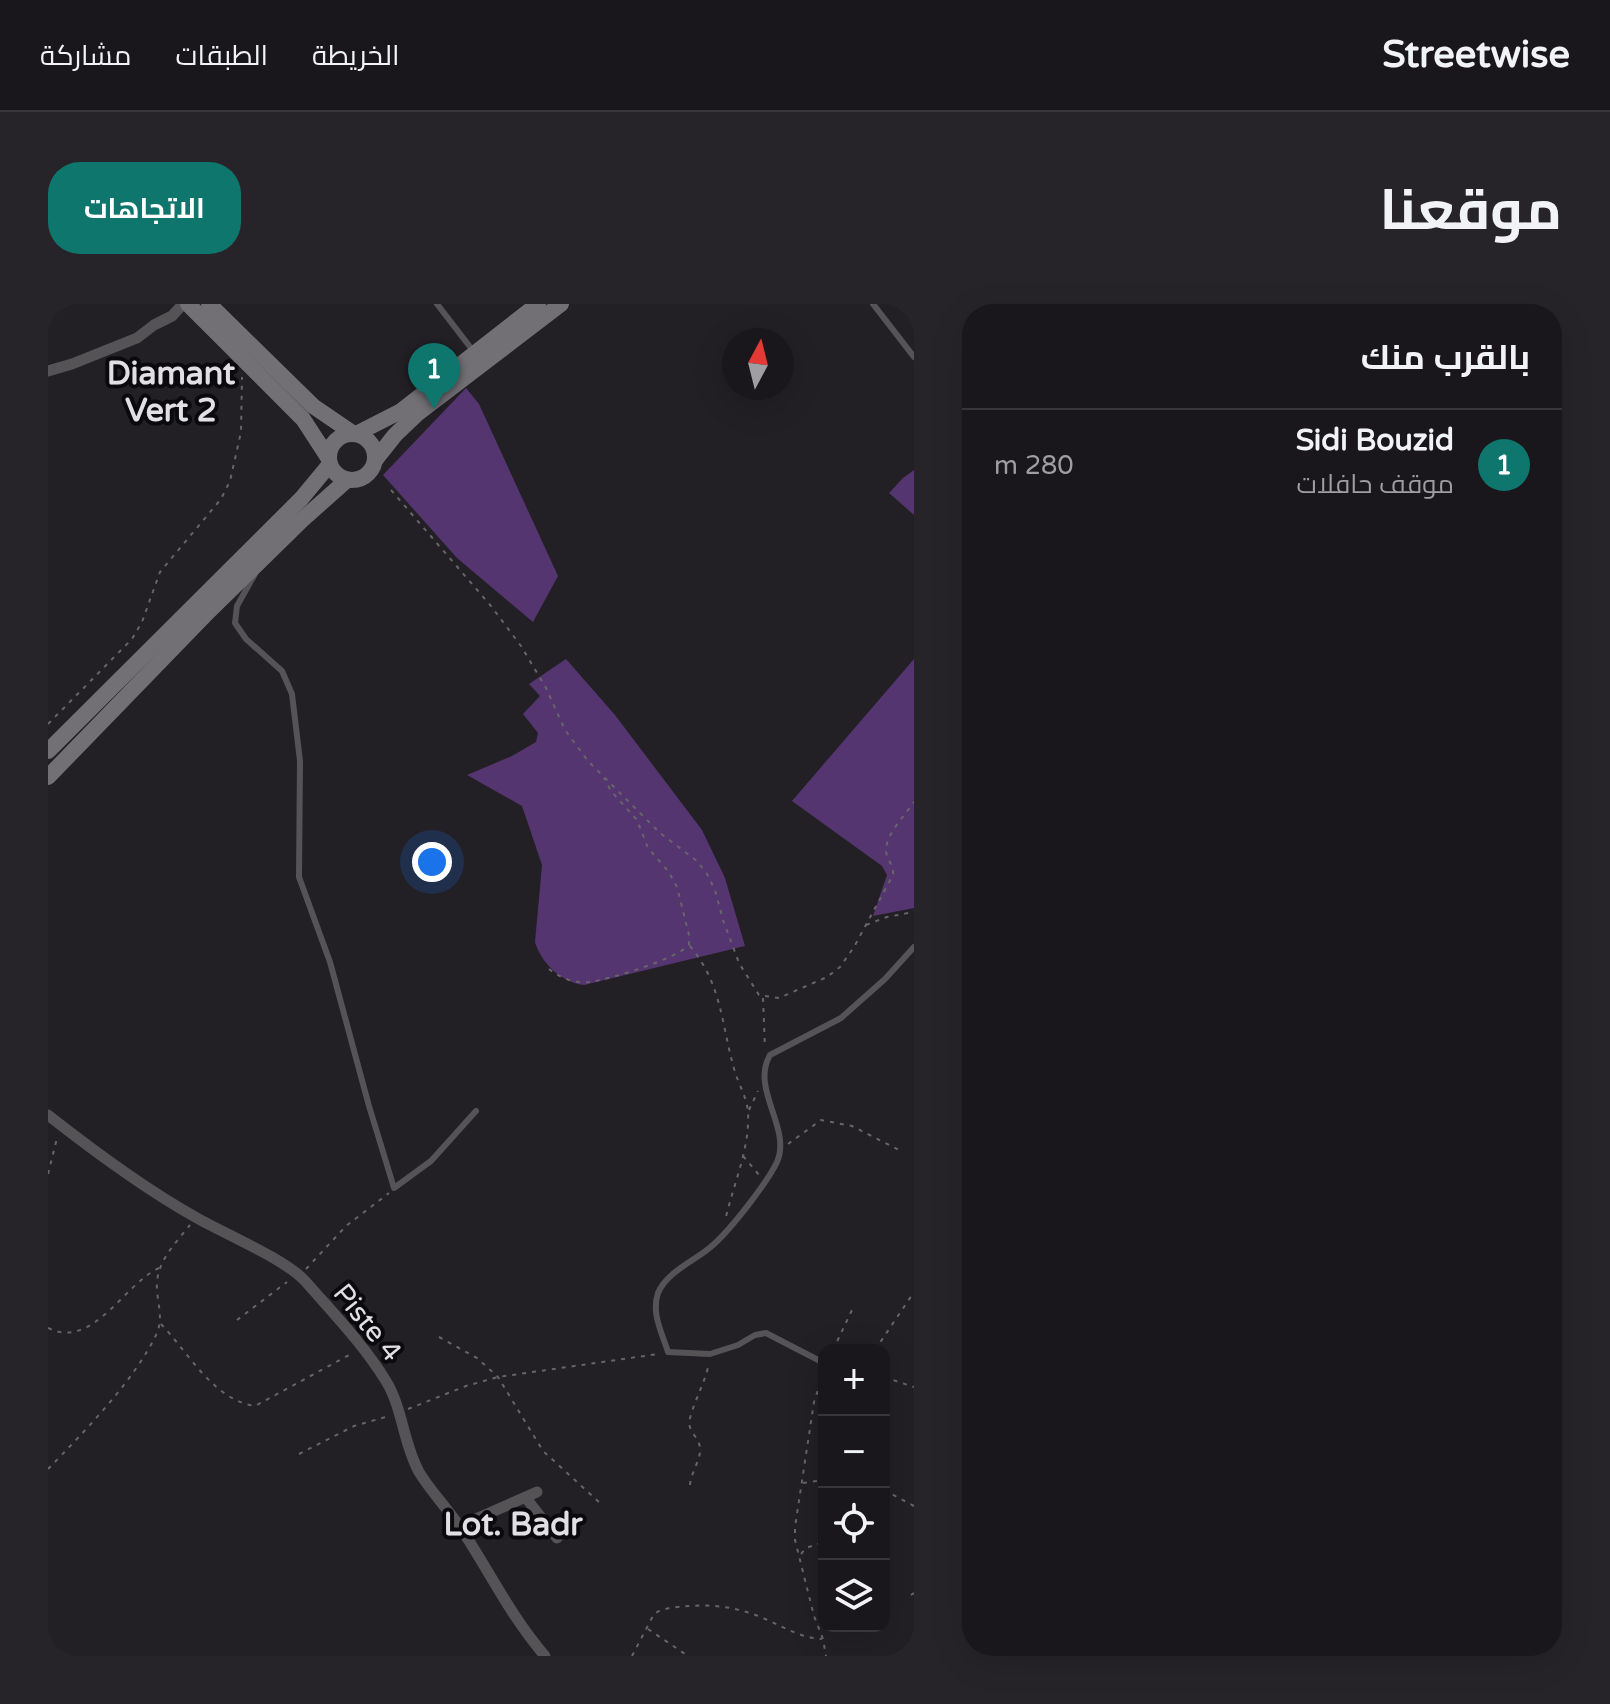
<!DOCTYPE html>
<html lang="ar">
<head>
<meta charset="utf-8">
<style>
  body { margin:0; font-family:"Varela Round",Cairo,sans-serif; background:#272429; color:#f1f3f6; direction:rtl }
  .controls { position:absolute; right:24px; bottom:24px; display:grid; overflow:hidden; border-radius:16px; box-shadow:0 8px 32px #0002 }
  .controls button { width:72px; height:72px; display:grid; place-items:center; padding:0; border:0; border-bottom:2px solid #38363b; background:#1a171c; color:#f1f3f6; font:40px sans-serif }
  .compass { position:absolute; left:674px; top:24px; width:72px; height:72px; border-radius:50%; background:#1a171c; box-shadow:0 8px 32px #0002; rotate:7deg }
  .you { position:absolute; left:384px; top:558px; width:28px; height:28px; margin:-20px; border:6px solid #fff; border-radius:50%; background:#1a73e8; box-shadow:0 0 0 12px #1a73e833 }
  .badge { display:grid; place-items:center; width:52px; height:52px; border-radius:50%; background:#0f766e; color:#fff; font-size:26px; font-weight:700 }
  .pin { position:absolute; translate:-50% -66px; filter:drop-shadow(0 2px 4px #0008) }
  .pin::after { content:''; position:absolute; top:42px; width:28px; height:24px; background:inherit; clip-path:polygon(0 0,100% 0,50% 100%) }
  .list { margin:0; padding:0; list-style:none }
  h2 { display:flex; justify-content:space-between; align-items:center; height:104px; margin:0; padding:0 32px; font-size:34px }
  h2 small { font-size:26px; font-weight:400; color:#9f9fa3 }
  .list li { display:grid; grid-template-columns:52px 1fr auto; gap:24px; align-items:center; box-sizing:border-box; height:112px; padding:0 32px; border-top:2px solid #38363b }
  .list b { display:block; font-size:30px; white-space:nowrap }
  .list p { margin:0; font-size:26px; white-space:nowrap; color:#9f9fa3 }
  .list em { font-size:26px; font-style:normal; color:#9f9fa3 }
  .icon { flex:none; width:44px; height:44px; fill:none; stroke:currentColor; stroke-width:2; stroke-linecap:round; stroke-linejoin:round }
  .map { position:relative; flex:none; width:866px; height:1352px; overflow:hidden; direction:ltr; border-radius:32px }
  header { display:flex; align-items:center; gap:48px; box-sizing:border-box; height:112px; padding:0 40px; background:#1a171c; border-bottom:2px solid #38363b }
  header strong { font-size:38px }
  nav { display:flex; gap:44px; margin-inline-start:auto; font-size:28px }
  .intro { display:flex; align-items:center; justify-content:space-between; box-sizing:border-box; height:192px; padding:0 48px }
  h1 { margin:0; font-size:56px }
  .button { padding:20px 36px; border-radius:32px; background:#0f766e; color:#fff; font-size:28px; font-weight:700 }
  main { display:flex; gap:48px; padding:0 48px }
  aside { flex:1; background:#1a171c; border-radius:32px; box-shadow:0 8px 32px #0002 }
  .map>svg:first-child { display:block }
  .green { fill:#553570 }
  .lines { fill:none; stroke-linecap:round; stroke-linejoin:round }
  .path { stroke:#67656a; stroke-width:2; stroke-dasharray:4 6; stroke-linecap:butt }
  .lane { stroke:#555356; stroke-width:6 }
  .street { stroke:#555356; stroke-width:11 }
  .secondary { stroke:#727075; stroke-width:16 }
  .labels { text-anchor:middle; stroke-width:8; stroke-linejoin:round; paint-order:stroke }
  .street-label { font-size:28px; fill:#e1dfe3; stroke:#0a090c }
  .quarter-label { font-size:32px; font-weight:bold; fill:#e1dfe3; stroke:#0a090c }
</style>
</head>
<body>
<header>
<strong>Streetwise</strong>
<nav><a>الخريطة</a><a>الطبقات</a><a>مشاركة</a></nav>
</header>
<div class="intro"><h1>موقعنا</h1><a class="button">الاتجاهات</a></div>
<main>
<aside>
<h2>بالقرب منك<small></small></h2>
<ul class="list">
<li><span class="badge">1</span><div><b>Sidi Bouzid</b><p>موقف حافلات</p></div><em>280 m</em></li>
</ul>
</aside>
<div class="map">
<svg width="866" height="1352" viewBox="0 0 866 1352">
  <rect width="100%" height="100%" fill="#221f25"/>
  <!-- green -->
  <g class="green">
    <path d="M418 84 431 100 510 272 485 318 409 254 335 171Z"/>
    <path d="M866 166V211L841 189 855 174Z"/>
    <path d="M518 355 567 411 654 526 677 574 697 642 536 681C514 679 493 659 487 638L494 561 474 502 419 471 464 452 488 438 490 429 475 410 492 392 481 380Z"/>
    <path d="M866 355V604L825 612 839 571 834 562 744 497Z"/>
  </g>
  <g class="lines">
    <!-- path -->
    <g class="path">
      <path d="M343 186 443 302 473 342 498 384 517 426 540 457 612 529 649 557 659 570 667 586 675 616 691 659 711 691 731 694 779 673 792 663 806 643 845 571C846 561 838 555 838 546 838 530 858 510 866 498"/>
      <path d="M0 420 84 335 94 318 112 268 173 195 182 177 193 128 194 73"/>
      <path d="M818 621 839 613 866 608"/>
      <path d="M642 642C675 682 673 721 687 768 691 781 699 794 700 808 702 845 685 881 677 917"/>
      <path d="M501 665C512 674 528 680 542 678 563 675 628 655 641 641V631L629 583 620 567 600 544 589 516 563 487 556 474"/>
      <path d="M715 694 717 744"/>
      <path d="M701 806 710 787"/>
      <path d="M740 840 773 816 804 822 851 846"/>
      <path d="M695 852 712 872"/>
      <path d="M0 870 9 834"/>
      <path d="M258 965 298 922 341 889"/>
      <path d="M189 1016 239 978"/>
      <path d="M113 1020C140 1048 165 1096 207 1102L303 1050"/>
      <path d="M0 1024C45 1046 75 981 111 964"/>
      <path d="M391 1033 429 1054 450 1073 495 1147 553 1200"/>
      <path d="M785 1046 804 1006"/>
      <path d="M827 1046 866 988"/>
      <path d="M776 1068 766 1098 747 1223V1236L766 1312 775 1335 778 1352"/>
      <path d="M836 1073 866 1083"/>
      <path d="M360 1105 418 1082 450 1073 610 1050"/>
      <path d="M251 1150 306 1122 341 1112"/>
      <path d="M0 1165C36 1128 87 1076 109 1029 115 1014 110 1001 109 986 107 959 126 941 142 921"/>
      <path d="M755 1179 776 1176"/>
      <path d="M642 1181C643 1168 653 1156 652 1144 651 1132 638 1127 642 1114 647 1095 657 1079 661 1059"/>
      <path d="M836 1186 866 1202"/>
      <path d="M753 1250 758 1244 776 1238"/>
      <path d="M863 1291 866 1289"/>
      <path d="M600 1325 640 1352"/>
      <path d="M584 1352 606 1310C616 1303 630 1303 642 1302 667 1300 692 1304 715 1314 734 1322 752 1334 774 1335"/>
    </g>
    <!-- lane -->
    <g class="lane">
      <path d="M389 0 426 48"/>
      <path d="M825 0 866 53"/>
      <path d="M207 270 189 302 187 319 198 335 234 367 244 390 252 457 251 573 282 658 321 802 346 884 383 857 428 807"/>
      <path d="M776 1059 718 1029 707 1031 690 1041 662 1050 620 1048C614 1029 603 1009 610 989 619 967 649 956 665 941 683 925 719 879 729 858 744 824 702 785 722 751L793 714 837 675 866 643"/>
    </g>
    <!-- street -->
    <g class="street">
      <path d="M0 67 24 60 89 34 106 21 124 12 135 0"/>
      <path d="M0 811C47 848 97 885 149 914 177 930 239 956 258 978 286 1010 316 1041 338 1077 355 1105 355 1139 371 1168 383 1188 401 1206 414 1226 443 1270 462 1311 497 1352"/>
      <path d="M478 1194 509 1234"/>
      <path d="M412 1222 489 1188"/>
    </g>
    <!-- secondary -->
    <g class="secondary">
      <path d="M140 0 255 115 281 155"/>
      <path d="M161 0 265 102 306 130"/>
      <circle cx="304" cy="153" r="23"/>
      <path d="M308 130 353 107 490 0"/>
      <path d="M328 155 347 131 369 110 513 0"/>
      <path d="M0 447 253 195 282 160"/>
      <path d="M0 473 161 307 254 216 299 176"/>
    </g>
  </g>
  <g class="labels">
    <!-- street labels -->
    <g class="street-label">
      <text transform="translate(320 1018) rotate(51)" y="10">Piste 4</text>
    </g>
    <!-- quarter labels -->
    <g class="quarter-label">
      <text x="123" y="80">Diamant<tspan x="123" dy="37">Vert 2</tspan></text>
      <text x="465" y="1231">Lot. Badr</text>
    </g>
  </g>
</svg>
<div class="controls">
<button>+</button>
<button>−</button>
<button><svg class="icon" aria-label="locate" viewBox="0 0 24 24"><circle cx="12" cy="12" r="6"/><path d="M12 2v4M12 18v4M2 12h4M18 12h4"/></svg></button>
<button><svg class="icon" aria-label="layers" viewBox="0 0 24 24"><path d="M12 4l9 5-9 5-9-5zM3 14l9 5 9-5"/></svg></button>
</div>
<svg class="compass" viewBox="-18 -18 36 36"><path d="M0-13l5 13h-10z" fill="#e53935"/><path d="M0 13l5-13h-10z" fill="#9f9fa3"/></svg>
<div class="you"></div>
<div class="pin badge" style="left:386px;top:105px">1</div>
</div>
</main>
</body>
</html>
